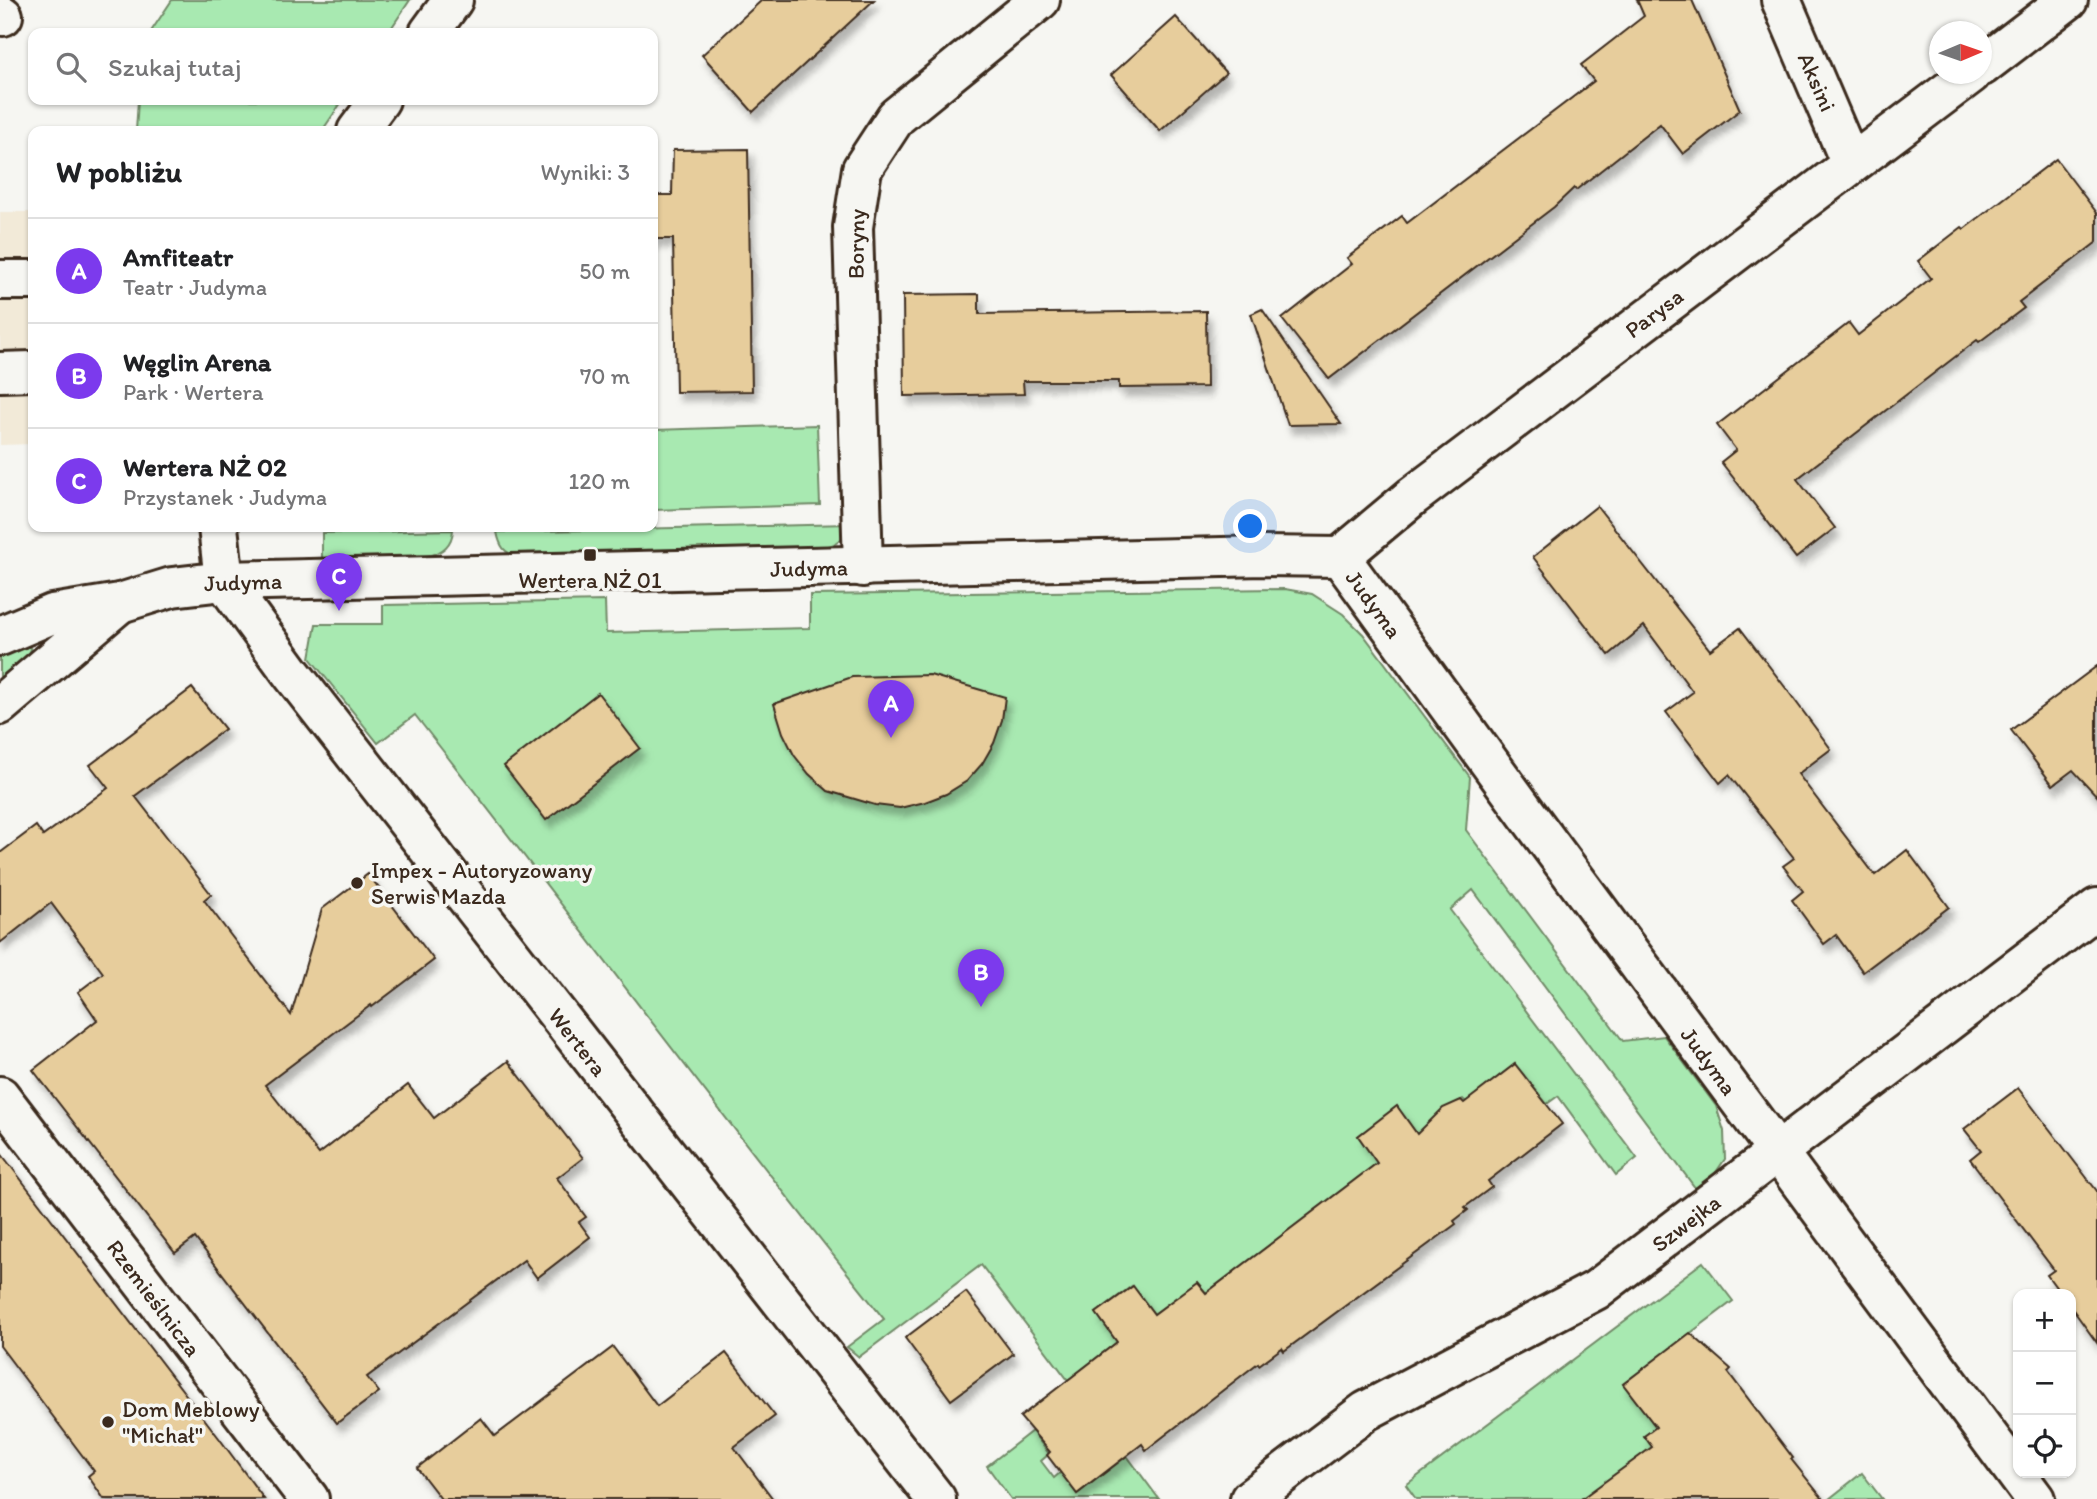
<!DOCTYPE html>
<html lang="pl">
<head>
<meta charset="utf-8">
<style>
  body { margin:0; font-family:Itim,sans-serif; background:#f2f2f2; color:#202124 }
  .controls { position:absolute; right:21px; bottom:21px; display:grid; overflow:hidden; border-radius:14px; box-shadow:0 2px 5px #0004 }
  .controls button { width:63px; height:63px; display:grid; place-items:center; padding:0; border:0; border-bottom:2px solid #e0e0e0; background:#fff; color:#202124; font:35px sans-serif }
  .compass { position:absolute; left:1929px; top:21px; width:63px; height:63px; border-radius:50%; background:#fff; box-shadow:0 2px 5px #0004; rotate:88deg }
  .you { position:absolute; left:1251px; top:527px; width:24px; height:24px; margin:-18px; border:5px solid #fff; border-radius:50%; background:#1a73e8; box-shadow:0 0 0 10px #1a73e833 }
  .badge { display:grid; place-items:center; width:46px; height:46px; border-radius:50%; background:#7c3aed; color:#fff; font-size:23px; font-weight:700 }
  .pin { position:absolute; translate:-50% -58px; filter:drop-shadow(0 2px 4px #0008) }
  .pin::after { content:''; position:absolute; top:37px; width:24px; height:21px; background:inherit; clip-path:polygon(0 0,100% 0,50% 100%) }
  .list { margin:0; padding:0; list-style:none }
  h2 { display:flex; justify-content:space-between; align-items:center; height:91px; margin:0; padding:0 28px; font-size:30px }
  h2 small { font-size:23px; font-weight:400; color:#757577 }
  .list li { display:grid; grid-template-columns:46px 1fr auto; gap:21px; align-items:center; box-sizing:border-box; height:105px; padding:0 28px; border-top:2px solid #e0e0e0 }
  .list b { display:block; font-size:26px; white-space:nowrap }
  .list p { margin:0; font-size:23px; white-space:nowrap; color:#757577 }
  .list em { font-size:23px; font-style:normal; color:#757577 }
  .icon { flex:none; width:38px; height:38px; fill:none; stroke:currentColor; stroke-width:2; stroke-linecap:round; stroke-linejoin:round }
  .map { position:relative; flex:none; width:2097px; height:1499px; overflow:hidden }
  .search { position:absolute; background:#fff; box-shadow:0 2px 5px #0004; left:28px; top:28px; width:630px; height:77px; display:flex; align-items:center; gap:18px; box-sizing:border-box; padding:0 24px; border-radius:14px; color:#757577; font-size:26px }
  .panel { position:absolute; background:#fff; box-shadow:0 2px 5px #0004; left:28px; top:126px; width:630px; height:406px; border-radius:14px }
  .map>svg:first-child { display:block }
  .built { fill:#f2ead8 }
  .green { fill:#a8e9b1; stroke:#728a68; stroke-width:2 }
  .building { fill:#e7cd9c; stroke:#3b2a1e; stroke-width:2; filter:url(#shadow) }
  .lines { fill:none; stroke-linecap:round; stroke-linejoin:round }
  .minor-casing { stroke:#3b2a1e; stroke-width:44 }
  .minor { stroke:#f6f6f2; stroke-width:38 }
  .poi-dot { fill:#3b2a1e; stroke:#f6f6f2; stroke-width:2.5 }
  .labels { text-anchor:middle; stroke-width:7; stroke-linejoin:round; paint-order:stroke }
  .street-label { font-size:23px; fill:#3b2a1e; stroke:#f6f6f2 }
  .poi-label { font-size:23px; fill:#3b2a1e; stroke:#f6f6f2; text-anchor:start }
</style>
</head>
<body>
<div class="map">
<svg width="2097" height="1499" viewBox="0 0 2097 1499">
  <defs>
    <filter id="shadow"><feDropShadow dx="4.5" dy="8" stdDeviation="3.5" flood-color="#0004"/></filter>
  </defs>
  <rect width="100%" height="100%" fill="#f6f6f2"/>
  <filter id="ink" filterUnits="userSpaceOnUse"><feTurbulence type="fractalNoise" baseFrequency=".0143" numOctaves="2"/><feDisplacementMap in="SourceGraphic" scale="14" xChannelSelector="R" yChannelSelector="G"/><feConvolveMatrix kernelMatrix="1 2 1 2 8 2 1 2 1" color-interpolation-filters="sRGB"/></filter>
  <g filter="url(#ink)">
    <!-- built -->
    <path class="built" d="M0 212H33V444L0 445Z"/>
    <!-- green -->
    <g class="green">
      <path d="M172 0H410L388 33H150Z"/>
      <path d="M138 100H343L322 131H136Z"/>
      <path d="M817 425 820 505 653 510V430Z"/>
      <path d="M849 524C842 541 840 543 822 548L519 557C504 553 500 547 497 532Z"/>
      <path d="M453 530C452 546 442 553 427 556L322 559V533Z"/>
      <path d="M1285 589 1312 594 1343 614 1363 634 1470 777 1466 830 1623 1041 1664 1036 1716 1106 1724 1131 1725 1159 1714 1175 1696 1189 1473 890 1450 910 1637 1158 1616 1175 1558 1096 1547 1104 1515 1064 1466 1102 1463 1099 1417 1134 1397 1107 1358 1136 1377 1163 1206 1293 1197 1282 1154 1314 1132 1286 1096 1313 1117 1342 1068 1380 981 1265 859 1357 847 1347 884 1319C724 1120 572 916 415 715L378 743 310 658 316 624H383V605L605 601 606 633 810 628V595Z"/>
      <path d="M25 642 31 649 28 657 0 681V655L17 643Z"/>
      <path d="M1703 1262 1733 1301 1623 1384 1656 1427 1645 1436 1721 1499H1416L1406 1485Z"/>
      <path d="M1032 1431 1049 1454 1041 1461 1054 1478 1061 1472 1077 1494 1127 1456 1159 1499H1011L987 1466Z"/>
      <path d="M1862 1473 1882 1499H1829Z"/>
    </g>
    <!-- building -->
    <g class="building">
      <path d="M762 0H874L753 112 702 55Z"/>
      <path d="M1637 0H1692L1740 110 1683 154 1660 124 1576 190 1574 188 1554 207 1329 379 1282 319 1352 264 1347 258 1402 216 1407 223 1594 81 1581 65 1644 16Z"/>
      <path d="M1176 17 1226 73 1160 131 1111 75Z"/>
      <path d="M748 149 752 391 676 392 673 239H653V195H672L673 150Z"/>
      <path d="M2056 159 2097 213V242L2019 302 2024 308 1979 342 1977 340 1797 479 1835 528 1796 558 1721 462 1736 450 1717 425 1849 323 1858 335 1931 278 1918 261 1962 227 1964 229Z"/>
      <path d="M979 294V314L1206 311 1207 387 1119 388V381H1023L1024 394 904 396 903 295Z"/>
      <path d="M1262 309 1341 424 1288 425 1251 314Z"/>
      <path d="M1597 506 1710 650 1740 628 1788 691 1831 749 1798 774 1875 875 1907 850 1949 907 1863 972 1836 935 1824 944 1792 900 1803 891 1783 866 1794 858 1729 775 1720 783 1666 712 1693 692 1644 626 1609 655 1533 557Z"/>
      <path d="M2097 666V796L2073 770 2053 785 2011 730Z"/>
      <path d="M930 675 1005 697 1002 720 994 743 982 764 967 781 946 794 925 802 900 808 875 805 828 791 809 774 794 755 783 733 774 704 852 677Z"/>
      <path d="M192 688 225 729 135 796 211 894 204 900 291 1015 322 909 368 874 434 960 372 1007 371 1005 265 1085 319 1154 408 1085 434 1118 508 1061 583 1158 557 1178 586 1217 579 1222 590 1237 537 1278 524 1260 367 1377 379 1392 337 1423 195 1238 175 1253 33 1070 97 1020 78 992 103 973 51 903 0 943V853L36 826 43 836 108 788 90 765Z"/>
      <path d="M598 693 640 748 546 820 504 766Z"/>
      <path d="M1515 1064 1562 1124 1488 1181 1492 1187 1465 1207 1468 1210 1454 1221 1456 1224 1284 1351 1282 1348 1259 1365 1258 1363 1146 1450 1142 1444 1077 1494 1047 1455 1050 1452 1020 1417 1117 1342 1096 1313 1133 1286 1154 1314 1197 1282 1206 1293 1377 1163 1358 1136 1397 1106 1417 1134 1443 1108 1461 1100 1464 1103Z"/>
      <path d="M2018 1088 2097 1191V1343L2071 1307V1294H2061L2047 1275 2054 1270 1970 1159 1981 1150 1964 1129Z"/>
      <path d="M0 1152 219 1438 264 1499H104L88 1476 94 1471 0 1346Z"/>
      <path d="M966 1292 1013 1354 951 1400 905 1338Z"/>
      <path d="M1690 1333 1731 1369 1728 1372 1793 1458 1791 1459 1823 1499H1581L1652 1447 1644 1436 1656 1427 1623 1384Z"/>
      <path d="M613 1347 657 1406 726 1353 775 1416 734 1447 773 1499H441L417 1468 481 1418 495 1436Z"/>
    </g>
    <g class="lines">
      <defs>
        <g id="minor">
          <path d="M1781 0 1851 164"/>
          <path d="M0 14 3 16"/>
          <path d="M429 33 453 0"/>
          <path d="M1982 66 2068 0"/>
          <path d="M357 131 380 100"/>
          <path d="M0 280H33"/>
          <path d="M0 372 33 371"/>
          <path d="M218 527 224 581 292 674 936 1499"/>
          <path d="M1340 557 1527 814 2035 1499"/>
          <path d="M1340 557 1413 496 1971 74"/>
          <path d="M863 567 853 227 862 169 896 117 1040 0"/>
          <path d="M0 636 52 614 120 603 172 587 224 581 1263 556 1340 557"/>
          <path d="M0 705 120 603"/>
          <path d="M0 1096 309 1499"/>
          <path d="M1250 1499 1366 1411 1596 1290 2097 908"/>
        </g>
      </defs>
      <!-- minor casing -->
      <use href="#minor" class="minor-casing"/>
      <!-- minor -->
      <use href="#minor" class="minor"/>
    </g>
  </g>
  <!-- markers -->
  <g class="poi-dot">
    <rect x="583" y="548" width="14" height="14" rx="3.5"/>
    <circle cx="357" cy="883" r="7"/>
    <circle cx="108" cy="1422" r="7"/>
  </g>
  <g class="labels">
    <!-- street labels -->
    <g class="street-label">
      <text transform="translate(1817 82) rotate(66)" y="8">Aksini</text>
      <text transform="translate(856 244) rotate(-89)" y="8">Boryny</text>
      <text transform="translate(1654 313) rotate(-37)" y="8">Parysa</text>
      <text transform="translate(809 568) rotate(-1)" y="8">Judyma</text>
      <text transform="translate(243 582) rotate(-2)" y="8">Judyma</text>
      <text transform="translate(1374 604) rotate(54)" y="8">Judyma</text>
      <text transform="translate(578 1042) rotate(52)" y="8">Wertera</text>
      <text transform="translate(1709 1061) rotate(54)" y="8">Judyma</text>
      <text transform="translate(1686 1223) rotate(-37)" y="8">Szwejka</text>
      <text transform="translate(154 1298) rotate(53)" y="8">Rzemieślnicza</text>
    </g>
    <!-- poi labels -->
    <g class="poi-label">
      <text x="590" y="588" text-anchor="middle">Wertera NŻ 01</text>
      <text x="371" y="878">Impex - Autoryzowany<tspan x="371" dy="26">Serwis Mazda</tspan></text>
      <text x="122" y="1417">Dom Meblowy<tspan x="122" dy="26">"Michał"</tspan></text>
    </g>
  </g>
</svg>
<div class="controls">
<button>+</button>
<button>−</button>
<button><svg class="icon" aria-label="locate" viewBox="0 0 24 24"><circle cx="12" cy="12" r="6"/><path d="M12 2v4M12 18v4M2 12h4M18 12h4"/></svg></button>
</div>
<svg class="compass" viewBox="-18 -18 36 36"><path d="M0-13l5 13h-10z" fill="#e53935"/><path d="M0 13l5-13h-10z" fill="#757577"/></svg>
<div class="you"></div>
<div class="pin badge" style="left:891px;top:738px">A</div>
<div class="pin badge" style="left:981px;top:1007px">B</div>
<div class="pin badge" style="left:339px;top:611px">C</div>
<div class="search"><svg class="icon" aria-label="search" viewBox="0 0 24 24"><circle cx="10" cy="10" r="6"/><path d="M15 15l6 6"/></svg>Szukaj tutaj</div>
<section class="panel">
<h2>W pobliżu<small>Wyniki: 3</small></h2>
<ul class="list">
<li><span class="badge">A</span><div><b>Amfiteatr</b><p>Teatr · Judyma</p></div><em>50 m</em></li>
<li><span class="badge">B</span><div><b>Węglin Arena</b><p>Park · Wertera</p></div><em>70 m</em></li>
<li><span class="badge">C</span><div><b>Wertera NŻ 02</b><p>Przystanek · Judyma</p></div><em>120 m</em></li>
</ul>
</section>
</div>
</body>
</html>
